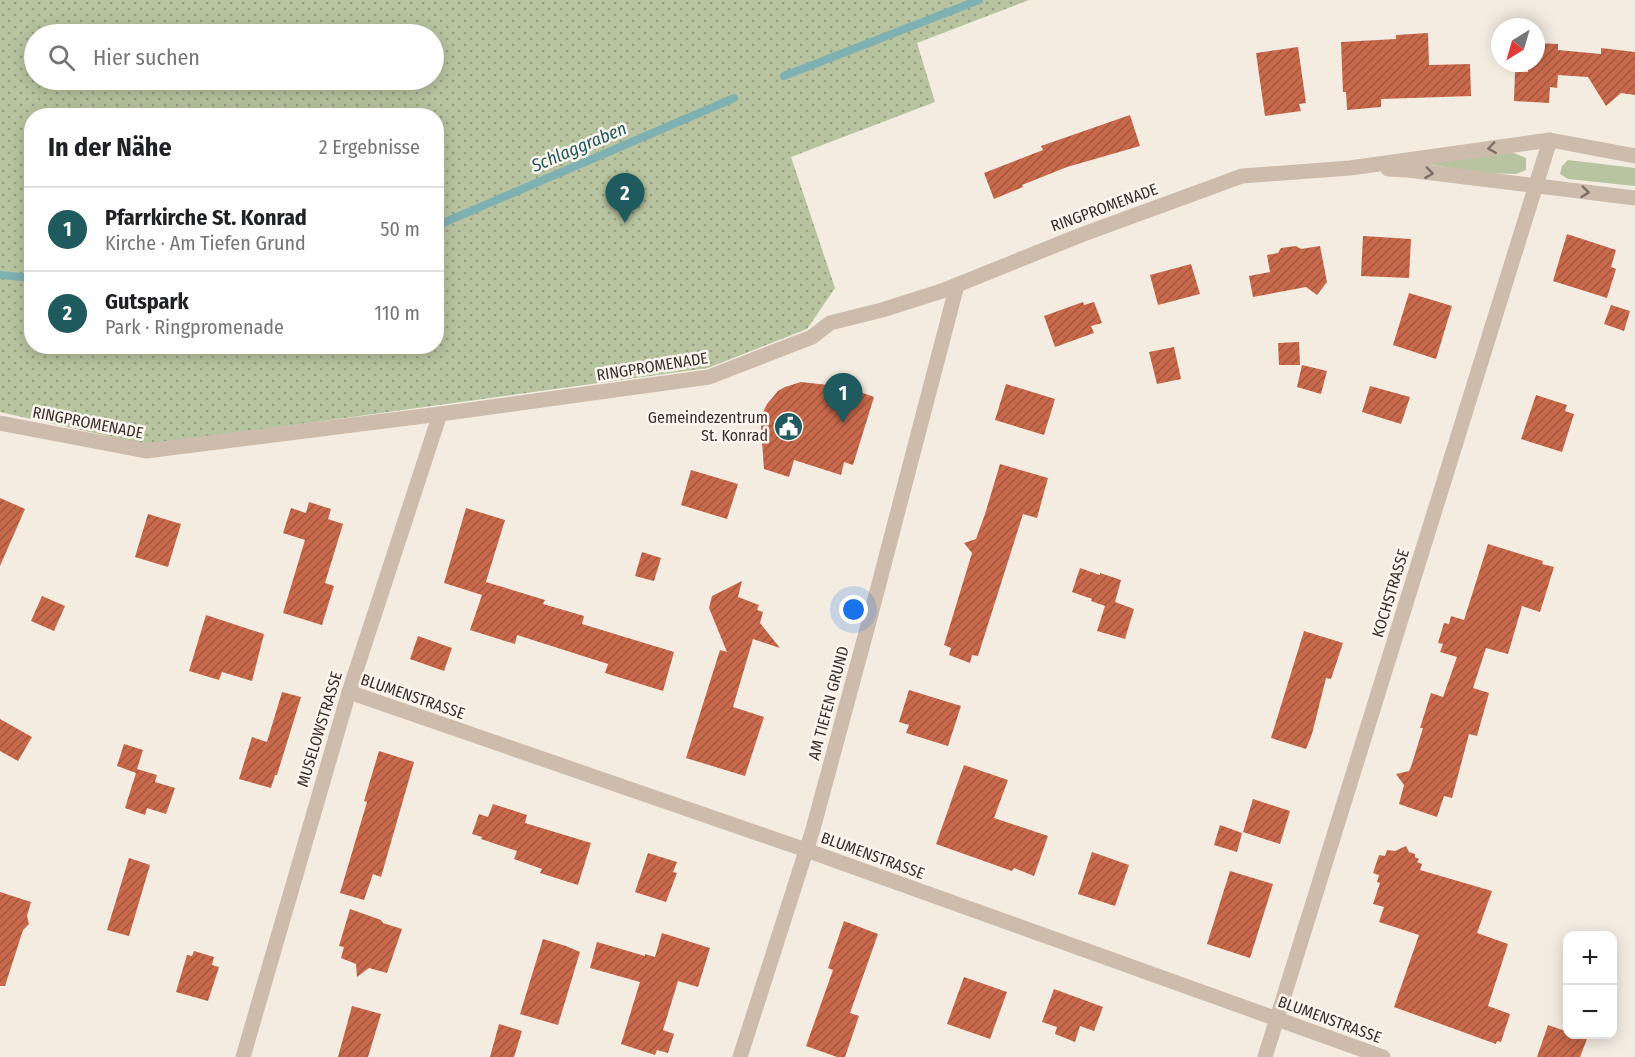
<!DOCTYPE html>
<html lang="de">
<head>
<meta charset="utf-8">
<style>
  body { margin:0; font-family:"Fira Sans Condensed",sans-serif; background:#f6f6f6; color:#202124 }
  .controls { position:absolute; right:18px; bottom:18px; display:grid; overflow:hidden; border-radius:12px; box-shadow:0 3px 15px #0003 }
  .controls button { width:54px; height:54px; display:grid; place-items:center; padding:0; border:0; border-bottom:2px solid #e0e0e0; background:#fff; color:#202124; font:30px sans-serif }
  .compass { position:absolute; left:1491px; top:18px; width:54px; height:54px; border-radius:50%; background:#fff; box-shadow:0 3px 15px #0003; rotate:217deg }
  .you { position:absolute; left:854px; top:610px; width:21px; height:21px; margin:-15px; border:4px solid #fff; border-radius:50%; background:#1a73e8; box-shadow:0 0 0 9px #1a73e833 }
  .badge { display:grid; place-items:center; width:39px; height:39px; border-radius:50%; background:#1f5a5e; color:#fff; font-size:20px; font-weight:700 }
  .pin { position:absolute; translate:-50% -50px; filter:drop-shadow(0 2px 3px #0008) }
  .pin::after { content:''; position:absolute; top:32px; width:21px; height:18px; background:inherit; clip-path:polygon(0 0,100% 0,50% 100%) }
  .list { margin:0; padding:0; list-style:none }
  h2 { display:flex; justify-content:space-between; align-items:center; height:78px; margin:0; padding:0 24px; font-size:26px }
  h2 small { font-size:20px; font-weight:400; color:#757577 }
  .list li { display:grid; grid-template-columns:39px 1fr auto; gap:18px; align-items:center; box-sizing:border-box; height:84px; padding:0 24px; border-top:2px solid #e0e0e0 }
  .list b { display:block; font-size:22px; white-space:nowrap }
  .list p { margin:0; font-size:20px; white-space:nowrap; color:#757577 }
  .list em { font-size:20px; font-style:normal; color:#757577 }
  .icon { flex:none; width:33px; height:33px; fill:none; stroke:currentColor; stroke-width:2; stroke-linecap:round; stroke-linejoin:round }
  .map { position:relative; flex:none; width:1635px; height:1057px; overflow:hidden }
  .search { position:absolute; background:#fff; box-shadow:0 3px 15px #0003; left:24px; top:24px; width:420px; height:66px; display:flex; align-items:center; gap:15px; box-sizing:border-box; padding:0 21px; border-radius:33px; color:#757577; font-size:22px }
  .panel { position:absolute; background:#fff; box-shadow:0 3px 15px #0003; left:24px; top:108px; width:420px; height:246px; border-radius:24px }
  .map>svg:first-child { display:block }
  .green { fill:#b8c4a0 }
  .park { fill:url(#park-dots); fill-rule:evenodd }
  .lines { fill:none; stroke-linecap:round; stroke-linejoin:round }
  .stream { stroke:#7fb0b2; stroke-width:8 }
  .building { fill:url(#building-hatch) }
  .minor { stroke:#cdbbac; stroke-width:15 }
  .oneway { stroke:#7d6f65 }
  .labels { text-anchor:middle; stroke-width:5; stroke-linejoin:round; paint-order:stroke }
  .street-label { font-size:16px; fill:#3b302b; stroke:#fbf5ee }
  .poi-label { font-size:16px; fill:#3b302b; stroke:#fbf5ee; text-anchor:end }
  .water-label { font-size:18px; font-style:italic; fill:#1f5a5e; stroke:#fbf5ee }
</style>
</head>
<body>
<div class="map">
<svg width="1635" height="1057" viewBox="0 0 1635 1057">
  <defs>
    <pattern id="park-dots" width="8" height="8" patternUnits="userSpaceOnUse" patternTransform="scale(1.5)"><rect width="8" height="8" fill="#b8c4a0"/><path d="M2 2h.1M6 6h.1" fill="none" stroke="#97a083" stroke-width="1.8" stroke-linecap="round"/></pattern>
    <pattern id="building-hatch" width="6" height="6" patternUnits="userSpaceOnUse" patternTransform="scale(1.5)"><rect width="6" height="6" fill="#c8694b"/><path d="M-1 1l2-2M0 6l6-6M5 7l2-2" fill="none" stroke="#a4573f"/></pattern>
  </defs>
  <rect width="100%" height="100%" fill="#f4ebe1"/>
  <!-- green -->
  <g class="green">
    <path d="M1514 153 1526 158V170L1516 174 1482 173 1413 162 1491 154Z"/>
    <path d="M1568 160 1635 168V186L1568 179 1560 174 1562 166Z"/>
  </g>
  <!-- park -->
  <path class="park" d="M0 0H1029L917 43 935 102 791 157 835 288 807 329 708 368 148 445 0 412ZM34 34H434V80H34ZM32 116H436V346H32Z"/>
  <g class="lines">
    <!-- stream -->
    <g class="stream">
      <path d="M784 76 979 0"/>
      <path d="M436 226 734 98"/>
      <path d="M0 275 32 278"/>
    </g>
  </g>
  <!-- building -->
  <g class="building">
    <path d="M1428 33 1429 65 1470 64 1471 96 1381 99V107L1347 110 1346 92H1343L1341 42 1396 39V35Z"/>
    <path d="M1536 43 1558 44V50L1601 54V48L1635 52V95L1621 93 1606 106 1588 77 1558 75 1557 88 1550 87 1549 103 1514 101 1515 72H1528V63H1536Z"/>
    <path d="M1298 47 1306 103 1299 104 1301 111 1265 116 1256 53Z"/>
    <path d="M1130 115 1140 146 1067 167 1022 185 1023 187 994 199 984 173 1043 150 1041 146Z"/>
    <path d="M1567 234 1616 250 1611 267 1616 269 1607 298 1553 281Z"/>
    <path d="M1363 236 1411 239 1409 278 1361 276Z"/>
    <path d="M1296 246 1301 249 1320 246 1327 282 1317 295 1306 287 1253 297 1249 276 1270 272 1267 255 1278 253 1281 248Z"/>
    <path d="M1191 264 1200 294 1158 305 1150 275Z"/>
    <path d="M1409 293 1452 306 1436 359 1393 345Z"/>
    <path d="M1083 302 1084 305 1094 302 1102 323 1091 326 1094 333 1055 347 1044 316Z"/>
    <path d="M1611 305 1630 311 1624 331 1604 324Z"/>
    <path d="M1299 342 1300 365H1279L1278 343Z"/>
    <path d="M1174 347 1181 379 1157 384 1149 352Z"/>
    <path d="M1302 365 1327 371 1321 394 1297 387Z"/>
    <path d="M801 382 846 387 874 397 853 465 844 462 841 475 794 460 789 477 764 469 761 428 763 412 767 404 778 391 785 387Z"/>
    <path d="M1006 384 1055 399 1044 435 995 420Z"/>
    <path d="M1370 386 1410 397 1401 424 1362 412Z"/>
    <path d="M1536 395 1567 405 1565 411 1574 414 1562 452 1521 439Z"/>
    <path d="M1000 464 1048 478 1037 518 1023 514 978 656 972 655 970 663 949 655 951 648 944 645 972 553 964 543 976 539 985 514Z"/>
    <path d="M691 470 738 484 727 519 681 505Z"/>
    <path d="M0 498 25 509 0 566Z"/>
    <path d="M309 502 331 509 328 519 343 524 325 583 334 586 322 625 283 613 305 540 283 533 291 508 306 513Z"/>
    <path d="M466 508 505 520 484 588 486 582 545 600 543 604 584 616 582 624 674 652 663 691 605 673 608 664 517 635 515 644 470 630 482 595 444 583Z"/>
    <path d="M148 514 181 524 168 567 135 557Z"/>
    <path d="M1488 544 1543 561 1542 564 1554 567 1540 612 1522 606 1508 654 1486 648 1473 688 1489 693 1477 736 1469 734 1452 798 1444 796 1437 817 1399 804 1404 785 1396 774 1409 771 1411 767 1423 728H1420L1431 693 1443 697 1457 657 1440 652 1443 644 1438 643 1444 623 1449 624 1451 616 1464 620Z"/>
    <path d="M642 552 661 558 654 581 635 576Z"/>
    <path d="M1080 568 1100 575V573L1121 580 1115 602 1134 609 1125 639 1097 631 1105 606 1091 601 1092 599 1072 592Z"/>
    <path d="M742 581 738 597 759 605 757 610 763 612 760 623 780 648 753 639 733 707 764 717 745 776 686 758 720 650 727 652 709 608 712 596Z"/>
    <path d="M42 596 65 606 54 631 31 621Z"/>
    <path d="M206 615 264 634 252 681 222 672 219 680 189 671Z"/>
    <path d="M1304 631 1343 643 1331 679 1326 678 1312 734 1306 749 1271 738Z"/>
    <path d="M418 636 452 648 444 671 410 659Z"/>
    <path d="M909 690 961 706 948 746 906 733 909 725 899 722Z"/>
    <path d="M282 692 301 697 277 775H275L271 788 239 779 252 737 267 742Z"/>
    <path d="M0 719 32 737 18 761 0 751Z"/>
    <path d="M124 744 143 750 137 769 157 775 155 782 175 788 166 814 147 808 145 815 125 808 136 773 117 766Z"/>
    <path d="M379 751 414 762 381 877 373 874 364 900 340 893 367 802 364 801Z"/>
    <path d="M964 765 1008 780 994 818 1048 836 1034 876 1014 868 1012 871 936 844Z"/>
    <path d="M1253 799 1290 811 1280 844 1243 832Z"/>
    <path d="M493 804 527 815 525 823 591 843 578 885 540 873 542 869 514 859 517 851 481 839 482 837 472 834 479 814 488 817Z"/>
    <path d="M1220 825 1242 833 1237 852 1214 845Z"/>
    <path d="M1406 846 1409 852 1415 854V857L1419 859 1417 862 1422 864 1420 870 1492 891 1477 933 1508 944 1488 1006 1510 1014 1501 1042 1497 1041 1496 1044 1394 1007 1419 935 1379 922 1384 907 1373 904 1380 883 1377 882 1379 875 1373 873 1379 855 1385 856 1387 850 1395 851Z"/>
    <path d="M1092 852 1129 865 1115 906 1078 894Z"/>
    <path d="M648 853 677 862 673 872 677 873 666 902 635 892Z"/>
    <path d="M129 858 150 865 129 936 107 930Z"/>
    <path d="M1230 871 1273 884 1250 958 1207 944Z"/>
    <path d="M0 892 31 902 27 916 29 924 23 930 5 986H0Z"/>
    <path d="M350 909 381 920 383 923 402 929 387 973 369 968 357 977 356 964 341 958 344 947 339 946Z"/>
    <path d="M844 921 878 934 850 1013 859 1016 845 1057H837L806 1046 833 970 828 968Z"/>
    <path d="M662 933 710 948 698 987 678 981 663 1030 674 1034 668 1053 657 1050 655 1055 621 1044 640 982 590 968 597 942 645 956V954L655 957Z"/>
    <path d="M543 939 566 946 580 952 558 1025 520 1014Z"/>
    <path d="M194 951 214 957 212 965 219 967 208 1001 176 992 187 955 192 956Z"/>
    <path d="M964 977 1007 992 990 1039 947 1024Z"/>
    <path d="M1054 989 1103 1007 1094 1031 1080 1026 1075 1042 1055 1034 1057 1027 1042 1022Z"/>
    <path d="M352 1006 381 1014 368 1057H338Z"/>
    <path d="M499 1024 522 1031 514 1057H490Z"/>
    <path d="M1548 1025 1568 1032V1035H1574L1587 1039 1580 1057H1537Z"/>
  </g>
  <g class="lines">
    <!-- minor -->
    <g class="minor">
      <path d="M1388 169 1408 170 1635 198"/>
      <path d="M0 423 146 451 440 414 709 377 812 337 830 323 882 310 942 291 1081 235 1242 176 1350 168 1550 140 1635 156"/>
      <path d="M349 692 806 850 1383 1057"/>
      <path d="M243 1057 349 692 440 414"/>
      <path d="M740 1057 813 829 870 618 957 285"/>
      <path d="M1265 1057 1550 140"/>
    </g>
  </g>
  <!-- one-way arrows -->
  <defs><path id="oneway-chevron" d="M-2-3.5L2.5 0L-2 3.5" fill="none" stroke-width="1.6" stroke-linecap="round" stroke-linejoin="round" transform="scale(1.5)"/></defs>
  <g class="oneway">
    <use href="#oneway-chevron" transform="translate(1492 148) rotate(172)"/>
    <use href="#oneway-chevron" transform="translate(1429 173) rotate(7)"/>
    <use href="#oneway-chevron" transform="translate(1585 192) rotate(6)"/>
  </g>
  <!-- icons -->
  <defs>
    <symbol id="civic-disc" viewBox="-11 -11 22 22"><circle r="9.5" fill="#1f5a5e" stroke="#fbf5ee"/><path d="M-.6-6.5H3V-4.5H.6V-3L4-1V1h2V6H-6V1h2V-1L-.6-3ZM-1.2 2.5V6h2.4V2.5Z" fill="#fff"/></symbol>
  </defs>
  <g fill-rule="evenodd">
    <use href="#civic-disc" x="772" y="410" width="33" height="33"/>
  </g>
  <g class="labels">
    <!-- street labels -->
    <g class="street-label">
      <text transform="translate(1104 207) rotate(-20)" y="6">RINGPROMENADE</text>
      <text transform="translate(652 366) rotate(-9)" y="6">RINGPROMENADE</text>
      <text transform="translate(88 422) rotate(11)" y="6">RINGPROMENADE</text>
      <text transform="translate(1390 593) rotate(-73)" y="6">KOCHSTRASSE</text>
      <text transform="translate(413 696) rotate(19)" y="6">BLUMENSTRASSE</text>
      <text transform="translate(828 703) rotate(-75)" y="6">AM TIEFEN GRUND</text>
      <text transform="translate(319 729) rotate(-73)" y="6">MUSELOWSTRASSE</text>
      <text transform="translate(873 855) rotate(20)" y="6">BLUMENSTRASSE</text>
      <text transform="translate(1330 1019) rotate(20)" y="6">BLUMENSTRASSE</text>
    </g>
    <!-- poi labels -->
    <g class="poi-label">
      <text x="768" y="423">Gemeindezentrum<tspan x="768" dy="18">St. Konrad</tspan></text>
    </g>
    <!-- water labels -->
    <g class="water-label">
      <text transform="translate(579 147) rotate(-23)" y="6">Schlaggraben</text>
    </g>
  </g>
</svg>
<div class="controls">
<button>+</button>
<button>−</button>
</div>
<svg class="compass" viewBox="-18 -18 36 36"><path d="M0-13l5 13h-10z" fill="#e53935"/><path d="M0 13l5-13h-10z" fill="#757577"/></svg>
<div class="you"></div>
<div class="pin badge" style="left:843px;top:423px">1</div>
<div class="pin badge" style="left:625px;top:223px">2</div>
<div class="search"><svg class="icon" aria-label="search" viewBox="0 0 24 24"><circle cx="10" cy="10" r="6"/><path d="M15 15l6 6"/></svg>Hier suchen</div>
<section class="panel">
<h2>In der Nähe<small>2 Ergebnisse</small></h2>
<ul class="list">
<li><span class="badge">1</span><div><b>Pfarrkirche St. Konrad</b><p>Kirche · Am Tiefen Grund</p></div><em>50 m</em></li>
<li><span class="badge">2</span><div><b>Gutspark</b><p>Park · Ringpromenade</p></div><em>110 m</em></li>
</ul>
</section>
</div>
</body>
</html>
